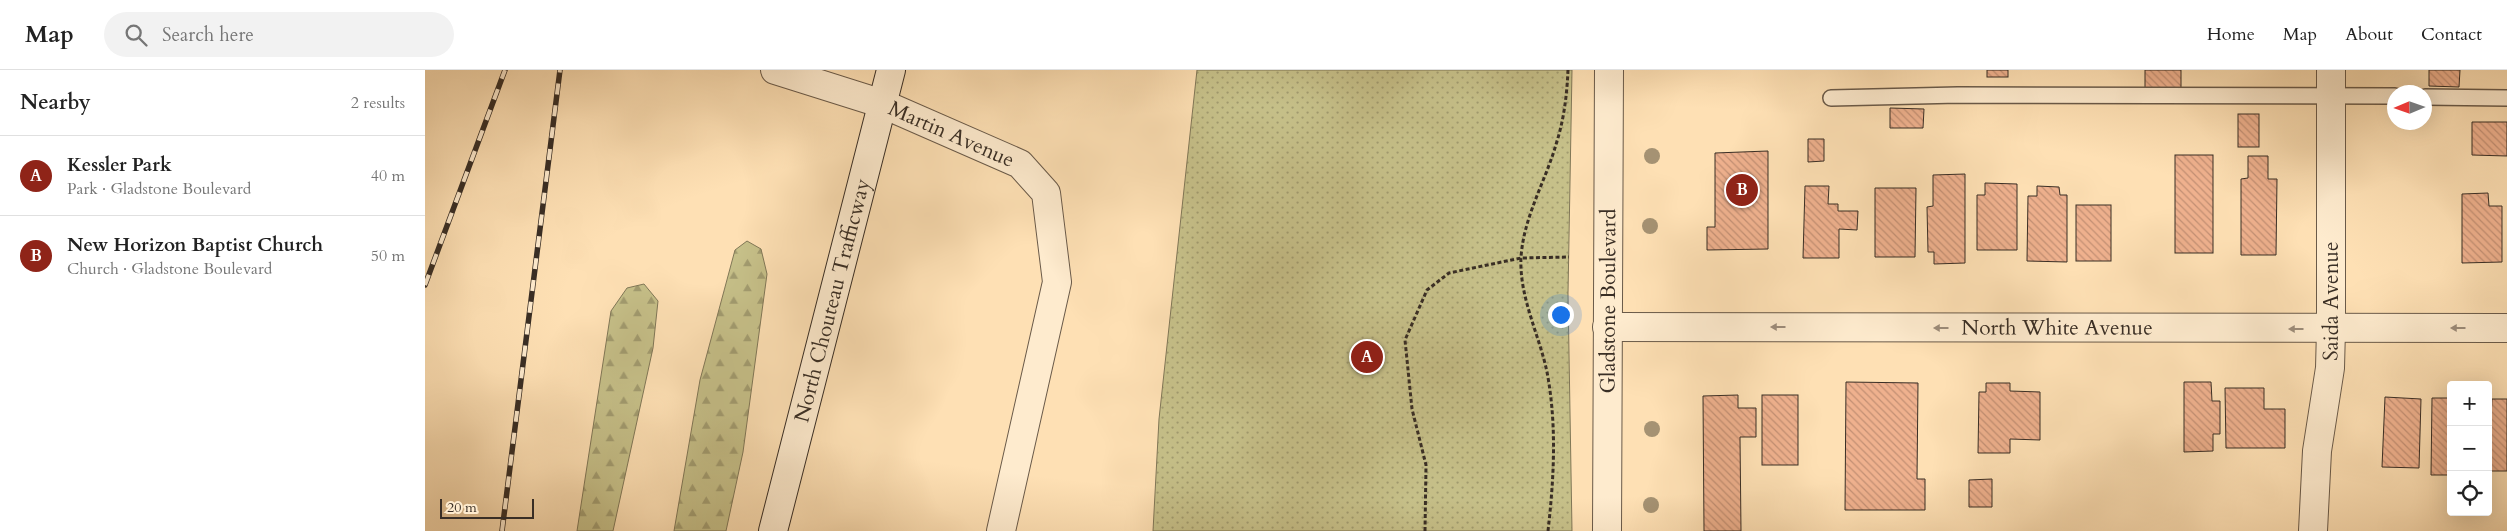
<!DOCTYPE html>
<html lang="en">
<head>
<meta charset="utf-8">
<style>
  body { margin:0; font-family:Cardo,serif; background:#f2f2f2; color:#222 }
  .controls { position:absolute; right:15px; bottom:15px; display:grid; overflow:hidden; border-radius:5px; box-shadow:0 5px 20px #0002 }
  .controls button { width:45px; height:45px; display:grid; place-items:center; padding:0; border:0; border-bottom:1px solid #e0e0e0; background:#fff; color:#222; font:25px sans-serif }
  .compass { position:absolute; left:1962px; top:15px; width:45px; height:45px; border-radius:50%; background:#fff; box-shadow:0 5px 20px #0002; rotate:268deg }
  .scale { position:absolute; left:15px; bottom:12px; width:94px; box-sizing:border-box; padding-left:5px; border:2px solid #392e25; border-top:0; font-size:14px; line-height:18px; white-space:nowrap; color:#392e25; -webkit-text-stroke:4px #feebce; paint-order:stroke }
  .you { position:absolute; left:1135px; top:244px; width:18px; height:18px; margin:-12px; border:4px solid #fff; border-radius:50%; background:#1a73e8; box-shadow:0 0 0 8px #1a73e833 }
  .badge { display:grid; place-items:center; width:32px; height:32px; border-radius:50%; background:#8f2418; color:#fff; font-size:16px; font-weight:700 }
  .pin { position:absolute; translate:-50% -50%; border:2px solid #fff; box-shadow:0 1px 5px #0006 }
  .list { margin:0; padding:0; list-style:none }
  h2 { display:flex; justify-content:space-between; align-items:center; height:65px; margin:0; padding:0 20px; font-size:21px }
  h2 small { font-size:16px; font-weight:400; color:#767676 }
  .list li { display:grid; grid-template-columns:32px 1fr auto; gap:15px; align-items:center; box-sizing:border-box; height:80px; padding:0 20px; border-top:1px solid #e0e0e0 }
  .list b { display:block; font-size:19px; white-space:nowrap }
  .list p { margin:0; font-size:16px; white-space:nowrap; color:#767676 }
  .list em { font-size:16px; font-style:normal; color:#767676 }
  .icon { flex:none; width:28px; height:28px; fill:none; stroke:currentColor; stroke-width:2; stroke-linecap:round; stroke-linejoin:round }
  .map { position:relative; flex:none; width:2082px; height:461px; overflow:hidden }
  header { display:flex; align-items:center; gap:30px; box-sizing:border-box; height:70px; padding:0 25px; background:#fff; border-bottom:1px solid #e0e0e0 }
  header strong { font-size:24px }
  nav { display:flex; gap:28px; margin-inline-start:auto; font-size:18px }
  .search { width:350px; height:45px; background:#f2f2f2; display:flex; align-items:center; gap:12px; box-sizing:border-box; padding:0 18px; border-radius:28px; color:#767676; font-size:19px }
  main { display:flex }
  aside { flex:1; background:#fff }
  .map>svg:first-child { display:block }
  .forest { fill:url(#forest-firs); stroke:#807757 }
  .park { fill:url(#park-dots); stroke:#807757 }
  .building { fill:url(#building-back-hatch); stroke:#392e25 }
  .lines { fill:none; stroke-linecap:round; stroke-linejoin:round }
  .service-casing { stroke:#6a5a49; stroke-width:18 }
  .minor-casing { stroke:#6a5a49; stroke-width:30 }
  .tertiary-casing { stroke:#6a5a49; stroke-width:30 }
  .secondary-casing { stroke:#392e25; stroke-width:30 }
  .path { stroke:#392e25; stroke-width:3; stroke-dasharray:4 2.5; stroke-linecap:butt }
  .service { stroke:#feebce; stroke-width:15 }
  .minor { stroke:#feebce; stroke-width:28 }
  .tertiary { stroke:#feebce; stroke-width:28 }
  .secondary { stroke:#feebce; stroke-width:28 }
  .rail-casing { stroke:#392e25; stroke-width:5.5 }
  .rail { stroke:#feebce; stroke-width:4; stroke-dasharray:11; stroke-linecap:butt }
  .tree { fill:#a59273 }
  .oneway { fill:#9c8c7a }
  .labels { text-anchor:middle; stroke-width:4.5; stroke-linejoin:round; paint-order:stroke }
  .street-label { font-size:21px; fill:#392e25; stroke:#feebce }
</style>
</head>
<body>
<header>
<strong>Map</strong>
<div class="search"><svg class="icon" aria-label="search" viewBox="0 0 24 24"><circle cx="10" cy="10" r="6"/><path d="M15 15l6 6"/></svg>Search here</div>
<nav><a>Home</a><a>Map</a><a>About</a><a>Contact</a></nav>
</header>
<main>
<aside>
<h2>Nearby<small>2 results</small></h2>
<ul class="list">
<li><span class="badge">A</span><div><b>Kessler Park</b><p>Park · Gladstone Boulevard</p></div><em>40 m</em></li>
<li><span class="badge">B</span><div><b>New Horizon Baptist Church</b><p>Church · Gladstone Boulevard</p></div><em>50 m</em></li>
</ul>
</aside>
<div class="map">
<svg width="2082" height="461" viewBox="0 0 2082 461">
  <defs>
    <pattern id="forest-firs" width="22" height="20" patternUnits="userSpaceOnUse" patternTransform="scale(1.25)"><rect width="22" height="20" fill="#c6c089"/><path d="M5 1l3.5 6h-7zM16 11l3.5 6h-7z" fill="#a29c70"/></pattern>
    <pattern id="park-dots" width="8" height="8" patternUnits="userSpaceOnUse" patternTransform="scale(1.25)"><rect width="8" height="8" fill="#c6c089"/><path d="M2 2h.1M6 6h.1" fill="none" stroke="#a29c70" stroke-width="1.8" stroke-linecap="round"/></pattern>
    <pattern id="building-back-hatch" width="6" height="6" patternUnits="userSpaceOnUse" patternTransform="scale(1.25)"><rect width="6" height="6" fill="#efb18e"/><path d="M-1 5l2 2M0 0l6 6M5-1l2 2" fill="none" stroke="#c39074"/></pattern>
  </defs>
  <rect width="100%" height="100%" fill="#fee0b4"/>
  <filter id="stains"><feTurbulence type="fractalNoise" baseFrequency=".004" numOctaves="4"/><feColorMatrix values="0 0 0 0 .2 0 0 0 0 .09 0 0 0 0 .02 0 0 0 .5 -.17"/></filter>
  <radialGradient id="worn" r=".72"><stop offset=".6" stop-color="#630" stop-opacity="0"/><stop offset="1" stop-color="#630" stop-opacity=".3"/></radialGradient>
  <!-- forest -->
  <g class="forest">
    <path d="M322 171 336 179 342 204 318 382 301 461H249L275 310 310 180Z"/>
    <path d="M219 214 233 231 228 278 188 461H152L186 241 202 218Z"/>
  </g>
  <!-- park -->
  <path class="park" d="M772 0H1147L1143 224 1147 461H728L734 349Z"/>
  <!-- building -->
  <g class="building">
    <rect x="1562" y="0" width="21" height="7"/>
    <rect x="1720" y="0" width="36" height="18"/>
    <path d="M2004 0H2035L2034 17 2004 16Z"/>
    <path d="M1465 38 1499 39 1498 58H1465Z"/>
    <rect x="1813" y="44" width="21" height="33"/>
    <path d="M2047 52H2082V86L2047 85Z"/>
    <path d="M1383 69H1399V91L1383 92Z"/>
    <path d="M1343 81V179L1282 180V157H1290V83Z"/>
    <rect x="1750" y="85" width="38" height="98"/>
    <path d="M1823 86H1843V109H1852L1851 185H1816V109L1823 108Z"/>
    <path d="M1540 104V193L1509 194V182H1503L1502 137 1508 136V105Z"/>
    <path d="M1560 113 1592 114V180H1552V125H1560Z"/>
    <path d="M1380 116H1404L1403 134H1413V141H1433L1432 160 1414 159V188H1378Z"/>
    <path d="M1612 116 1634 117 1635 125H1642V192L1602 191 1603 126H1612Z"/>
    <path d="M1450 118H1491L1490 187H1450Z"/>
    <path d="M2063 123 2064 136H2077V192L2037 193V124Z"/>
    <rect x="1651" y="135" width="35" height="56"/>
    <path d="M1421 312 1493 313 1492 409H1500V440H1420Z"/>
    <path d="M1759 312H1786L1787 331H1795V364H1788V381L1759 382Z"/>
    <path d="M1561 313H1585V321L1615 322V370L1585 369V383H1553L1554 322H1561Z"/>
    <path d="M1800 318H1839V339H1860V378H1801Z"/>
    <path d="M1313 325V338H1331V367H1315L1316 461H1279L1278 326Z"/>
    <rect x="1337" y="325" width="36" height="70"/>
    <path d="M1960 327 1996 329 1994 398 1957 397Z"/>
    <path d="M2007 328H2026V405H2006Z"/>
    <path d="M2067 329H2082V401H2063Z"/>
    <path d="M1567 409V437H1544V410Z"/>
  </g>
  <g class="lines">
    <defs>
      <g id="service">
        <path d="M2000 27 2082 28"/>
        <path d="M1406 28 1533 25 1970 26"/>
      </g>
      <g id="minor">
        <path id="s1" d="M350 0 458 34 595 94 621 123 632 212 576 461"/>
        <path id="s2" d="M1182 257 2082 258"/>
        <path id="s3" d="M1888 461 1892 381 1905 298 1906 259V0"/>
      </g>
      <g id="tertiary">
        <path id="s4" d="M1182 461 1184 0"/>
      </g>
      <g id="secondary">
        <path id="s5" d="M348 461 466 0"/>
      </g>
    </defs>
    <!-- service casing -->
    <use href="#service" class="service-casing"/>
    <!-- minor casing -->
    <use href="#minor" class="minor-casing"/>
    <!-- tertiary casing -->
    <use href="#tertiary" class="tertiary-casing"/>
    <!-- secondary casing -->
    <use href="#secondary" class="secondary-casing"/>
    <!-- path -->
    <g class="path">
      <path d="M1000 461 1001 395 987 339 980 270 1002 220 1024 203 1096 188 1144 187"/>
      <path d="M1123 461C1129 408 1132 355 1122 302 1114 264 1094 227 1096 187 1099 145 1121 111 1132 71 1139 49 1142 24 1143 0"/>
    </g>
    <!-- service -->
    <use href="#service" class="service"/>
    <!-- minor -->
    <use href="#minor" class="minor"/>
    <!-- tertiary -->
    <use href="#tertiary" class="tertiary"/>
    <!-- secondary -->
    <use href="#secondary" class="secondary"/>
    <defs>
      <g id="rail">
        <path d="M0 215 80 0"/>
        <path d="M77 461 135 0"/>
      </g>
    </defs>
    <!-- rail casing -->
    <use href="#rail" class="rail-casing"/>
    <!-- rail -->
    <use href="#rail" class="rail"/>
  </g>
  <!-- trees -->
  <g class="tree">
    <circle cx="1227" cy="86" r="8"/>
    <circle cx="1225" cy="156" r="8"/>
    <circle cx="1227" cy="359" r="8"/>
    <circle cx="1226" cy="435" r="8"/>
  </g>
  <!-- one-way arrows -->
  <defs><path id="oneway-solid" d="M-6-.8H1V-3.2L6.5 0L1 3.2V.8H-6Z" transform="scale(1.25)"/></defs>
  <g class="oneway">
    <use href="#oneway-solid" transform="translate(1353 257) rotate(-180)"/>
    <use href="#oneway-solid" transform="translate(1516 258) rotate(-180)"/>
    <use href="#oneway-solid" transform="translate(2033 258) rotate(180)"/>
    <use href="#oneway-solid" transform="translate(1871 259) rotate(-180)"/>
  </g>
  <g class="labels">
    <!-- street labels -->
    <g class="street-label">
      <text dy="7" stroke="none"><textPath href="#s1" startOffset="188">Martin Avenue</textPath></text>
      <text dy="7" stroke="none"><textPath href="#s5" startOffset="238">North Chouteau Trafficway</textPath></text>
      <text dy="7" stroke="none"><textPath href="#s4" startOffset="230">Gladstone Boulevard</textPath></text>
      <text dy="7" stroke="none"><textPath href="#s3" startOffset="231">Saida Avenue</textPath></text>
      <text dy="7" stroke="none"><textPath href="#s2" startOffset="450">North White Avenue</textPath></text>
    </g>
  </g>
  <rect width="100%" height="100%" filter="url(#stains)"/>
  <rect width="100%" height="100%" fill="url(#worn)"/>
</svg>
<div class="controls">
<button>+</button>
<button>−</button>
<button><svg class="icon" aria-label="locate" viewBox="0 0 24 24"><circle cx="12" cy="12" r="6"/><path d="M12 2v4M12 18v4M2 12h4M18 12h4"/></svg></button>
</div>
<svg class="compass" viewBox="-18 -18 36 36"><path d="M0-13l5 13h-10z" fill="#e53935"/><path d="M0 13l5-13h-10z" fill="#767676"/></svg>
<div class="scale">20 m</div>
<div class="you"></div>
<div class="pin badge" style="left:942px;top:287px">A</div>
<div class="pin badge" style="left:1317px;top:120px">B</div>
</div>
</main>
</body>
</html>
